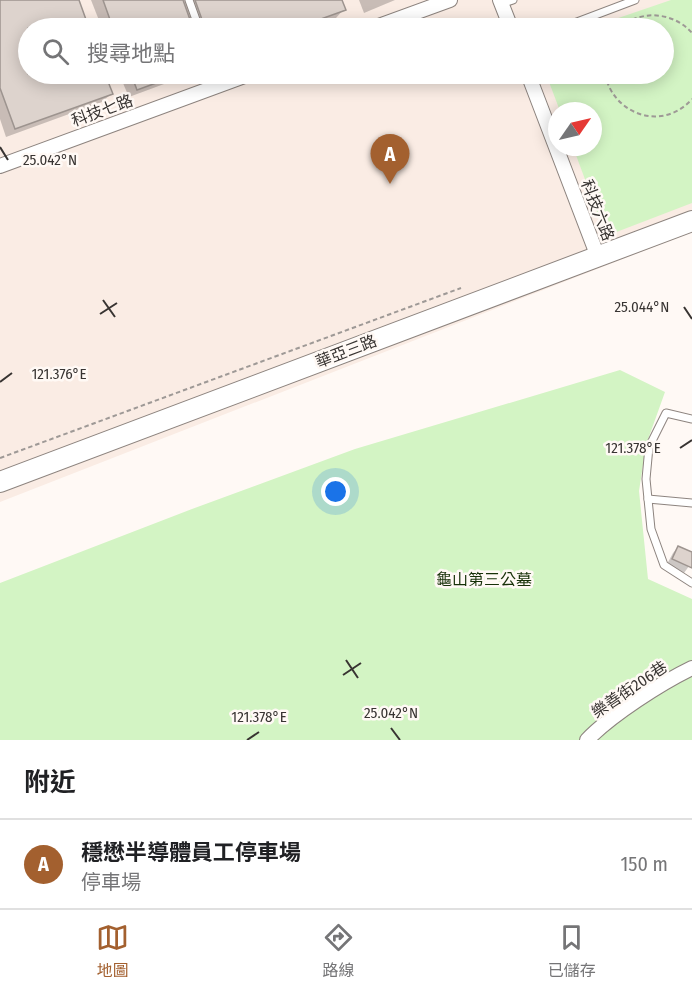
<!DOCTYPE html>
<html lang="zh-TW">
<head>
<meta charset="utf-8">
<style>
  body { margin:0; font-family:"Fira Sans Condensed","Noto Sans TC",sans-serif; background:#f6f6f6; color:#202124 }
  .compass { position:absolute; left:548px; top:102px; width:54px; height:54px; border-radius:50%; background:#fff; box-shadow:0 3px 15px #0003; rotate:56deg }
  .you { position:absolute; left:336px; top:492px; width:21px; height:21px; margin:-15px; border:4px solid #fff; border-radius:50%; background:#1a73e8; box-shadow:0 0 0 9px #1a73e833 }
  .badge { display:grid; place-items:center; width:39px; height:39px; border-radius:50%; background:#a3602f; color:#fff; font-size:20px; font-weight:700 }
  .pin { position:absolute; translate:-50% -50px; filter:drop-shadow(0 2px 3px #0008) }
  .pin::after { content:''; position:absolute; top:32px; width:21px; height:18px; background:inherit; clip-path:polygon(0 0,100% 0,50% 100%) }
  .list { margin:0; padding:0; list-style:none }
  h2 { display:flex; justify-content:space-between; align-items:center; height:78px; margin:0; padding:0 24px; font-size:26px }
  h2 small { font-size:20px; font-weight:400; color:#757577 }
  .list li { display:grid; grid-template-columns:39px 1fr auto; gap:18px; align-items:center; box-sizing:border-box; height:90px; padding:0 24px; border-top:2px solid #e0e0e0 }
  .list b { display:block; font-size:22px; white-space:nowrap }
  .list p { margin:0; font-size:20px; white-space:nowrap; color:#757577 }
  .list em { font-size:20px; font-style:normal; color:#757577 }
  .icon { flex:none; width:33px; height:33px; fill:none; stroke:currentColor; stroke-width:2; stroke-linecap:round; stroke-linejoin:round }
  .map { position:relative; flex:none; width:692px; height:740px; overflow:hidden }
  .search { position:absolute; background:#fff; box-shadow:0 3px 15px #0003; left:18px; right:18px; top:18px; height:66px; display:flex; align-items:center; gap:15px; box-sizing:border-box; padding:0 21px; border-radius:33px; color:#757577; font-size:22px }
  .sheet { height:168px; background:#fff }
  nav { display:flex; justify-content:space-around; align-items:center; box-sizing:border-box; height:84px; border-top:2px solid #e0e0e0; background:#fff; font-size:16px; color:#757577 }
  nav a { display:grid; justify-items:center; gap:3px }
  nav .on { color:#a3602f }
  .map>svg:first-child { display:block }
  .built { fill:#faece4; fill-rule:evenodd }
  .green { fill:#d3f4c4 }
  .shadow { fill:#0003 }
  .building { fill:#ddd3cd; stroke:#9d948f; stroke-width:1.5 }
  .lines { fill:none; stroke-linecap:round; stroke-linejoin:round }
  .lane-casing { stroke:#8d847f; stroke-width:9 }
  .street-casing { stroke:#8d847f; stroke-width:16 }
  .secondary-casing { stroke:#8d847f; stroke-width:22 }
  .path { stroke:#9e9996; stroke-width:2; stroke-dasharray:4.5 3; stroke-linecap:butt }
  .lane { stroke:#fff; stroke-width:7 }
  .street { stroke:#fff; stroke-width:14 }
  .secondary { stroke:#fff; stroke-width:20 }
  .ticks { fill:none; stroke:#383432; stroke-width:2 }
  .labels { text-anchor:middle; stroke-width:5; stroke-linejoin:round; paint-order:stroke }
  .street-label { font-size:16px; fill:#383432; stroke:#fff9f5 }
  .park-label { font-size:16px; fill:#173108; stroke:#fff9f5 }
  .ticks-label { font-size:15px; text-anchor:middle; fill:#383432; stroke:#fff9f5; stroke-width:5; stroke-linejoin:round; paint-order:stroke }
</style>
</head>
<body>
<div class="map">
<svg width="692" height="740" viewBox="0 0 692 740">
  <rect width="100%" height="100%" fill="#fff9f5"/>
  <!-- built -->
  <path class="built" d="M0 0H692V232L0 502ZM28 28H664V74H28ZM557 111H593V147H557Z"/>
  <!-- green -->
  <g class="green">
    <path d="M671 0H692V203L606 236 573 147H593V111H560L546 74H664V28H589Z"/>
    <path d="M620 370 665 392 646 445 639 491 648 579 692 599V740H0V583L192 509 355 449Z"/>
  </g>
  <!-- shadow -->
  <g class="shadow">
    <path d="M0 0H77L88 28H28V74H104L111 94 102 102 6 137 0 119Z"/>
    <path d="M91 0H341L344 9 336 18 308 28H102Z"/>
    <path d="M359 0H395L364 13Z"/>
    <path d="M119 74H191L129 97Z"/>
    <path d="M678 547 692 554V562L684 573 667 564 673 553Z"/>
  </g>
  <!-- building -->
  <g class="building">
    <path d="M0 0H79L89 28H28V74H105L113 94 15 129 0 88Z"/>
    <path d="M103 0H183L193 28H113Z"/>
    <path d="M195 0H342L346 10 296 28H205Z"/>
    <path d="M131 74H177L178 75 137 90Z"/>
    <path d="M678 546 692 552V568L672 559Z"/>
  </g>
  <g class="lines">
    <defs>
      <g id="lane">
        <path d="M189 0 199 28"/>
        <path d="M501 4 513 0"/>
        <path d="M561 28 635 0"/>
        <path d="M692 419 666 413 649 447 646 479 651 529 664 565 692 583"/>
        <path d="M648 499 692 503"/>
      </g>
      <g id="street">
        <path d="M500 0 511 28"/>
        <path d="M373 28 450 0"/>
        <path d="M528 74 598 257"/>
        <path d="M0 166 250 74"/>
        <path d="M587 740C611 715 661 683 692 668"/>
      </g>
      <path id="secondary" d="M0 482 692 221"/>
    </defs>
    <!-- lane casing -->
    <use href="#lane" class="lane-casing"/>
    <!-- street casing -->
    <use href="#street" class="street-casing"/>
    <!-- secondary casing -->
    <use href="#secondary" class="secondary-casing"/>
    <!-- path -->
    <g class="path">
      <path d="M336 28 362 19"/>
      <path d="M620 28C640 9 674 12 692 33"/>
      <path d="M605 74C613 115 663 132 692 99"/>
      <path d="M0 458 461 288"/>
    </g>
    <!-- lane -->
    <use href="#lane" class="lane"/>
    <!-- street -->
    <use href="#street" class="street"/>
    <!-- secondary -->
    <use href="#secondary" class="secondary"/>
  </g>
  <!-- ticks -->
  <path class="ticks" d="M0 147 8 160M103 300 115 317M684 307 692 319M100 314 117 303M0 382 12 373M680 448 692 440M346 660 358 678M343 675 361 663M391 728 400 740M247 740 259 732"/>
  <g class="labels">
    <!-- street labels -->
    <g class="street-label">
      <text transform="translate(102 110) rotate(-20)" y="6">科技七路</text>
      <text transform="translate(598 210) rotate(69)" y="6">科技六路</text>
      <text transform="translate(346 351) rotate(-21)" y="6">華亞三路</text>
      <text transform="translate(629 689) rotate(-34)" y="6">樂善街206巷</text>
    </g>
    <!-- park labels -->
    <g class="park-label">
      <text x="484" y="585">龜山第三公墓</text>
    </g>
  </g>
  <g class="ticks-label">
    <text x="50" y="165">25.042°N</text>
    <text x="642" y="312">25.044°N</text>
    <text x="59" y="379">121.376°E</text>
    <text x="633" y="453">121.378°E</text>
    <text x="391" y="718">25.042°N</text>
    <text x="259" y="722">121.378°E</text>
  </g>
</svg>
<svg class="compass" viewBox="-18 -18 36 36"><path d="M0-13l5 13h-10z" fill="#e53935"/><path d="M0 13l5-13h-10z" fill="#757577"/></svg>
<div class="you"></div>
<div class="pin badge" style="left:390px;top:184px">A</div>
<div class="search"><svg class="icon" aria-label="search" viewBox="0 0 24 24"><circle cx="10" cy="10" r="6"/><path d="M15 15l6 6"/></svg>搜尋地點</div>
</div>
<section class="sheet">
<h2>附近<small></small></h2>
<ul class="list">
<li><span class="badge">A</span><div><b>穩懋半導體員工停車場</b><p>停車場</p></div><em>150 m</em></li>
</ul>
</section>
<nav>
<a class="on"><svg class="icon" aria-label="map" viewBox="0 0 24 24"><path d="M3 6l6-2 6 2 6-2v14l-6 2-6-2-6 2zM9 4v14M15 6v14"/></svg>地圖</a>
<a><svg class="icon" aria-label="directions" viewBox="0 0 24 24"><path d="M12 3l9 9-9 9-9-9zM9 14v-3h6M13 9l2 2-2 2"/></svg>路線</a>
<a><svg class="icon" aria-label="saved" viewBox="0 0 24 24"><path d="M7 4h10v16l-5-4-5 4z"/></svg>已儲存</a>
</nav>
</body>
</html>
